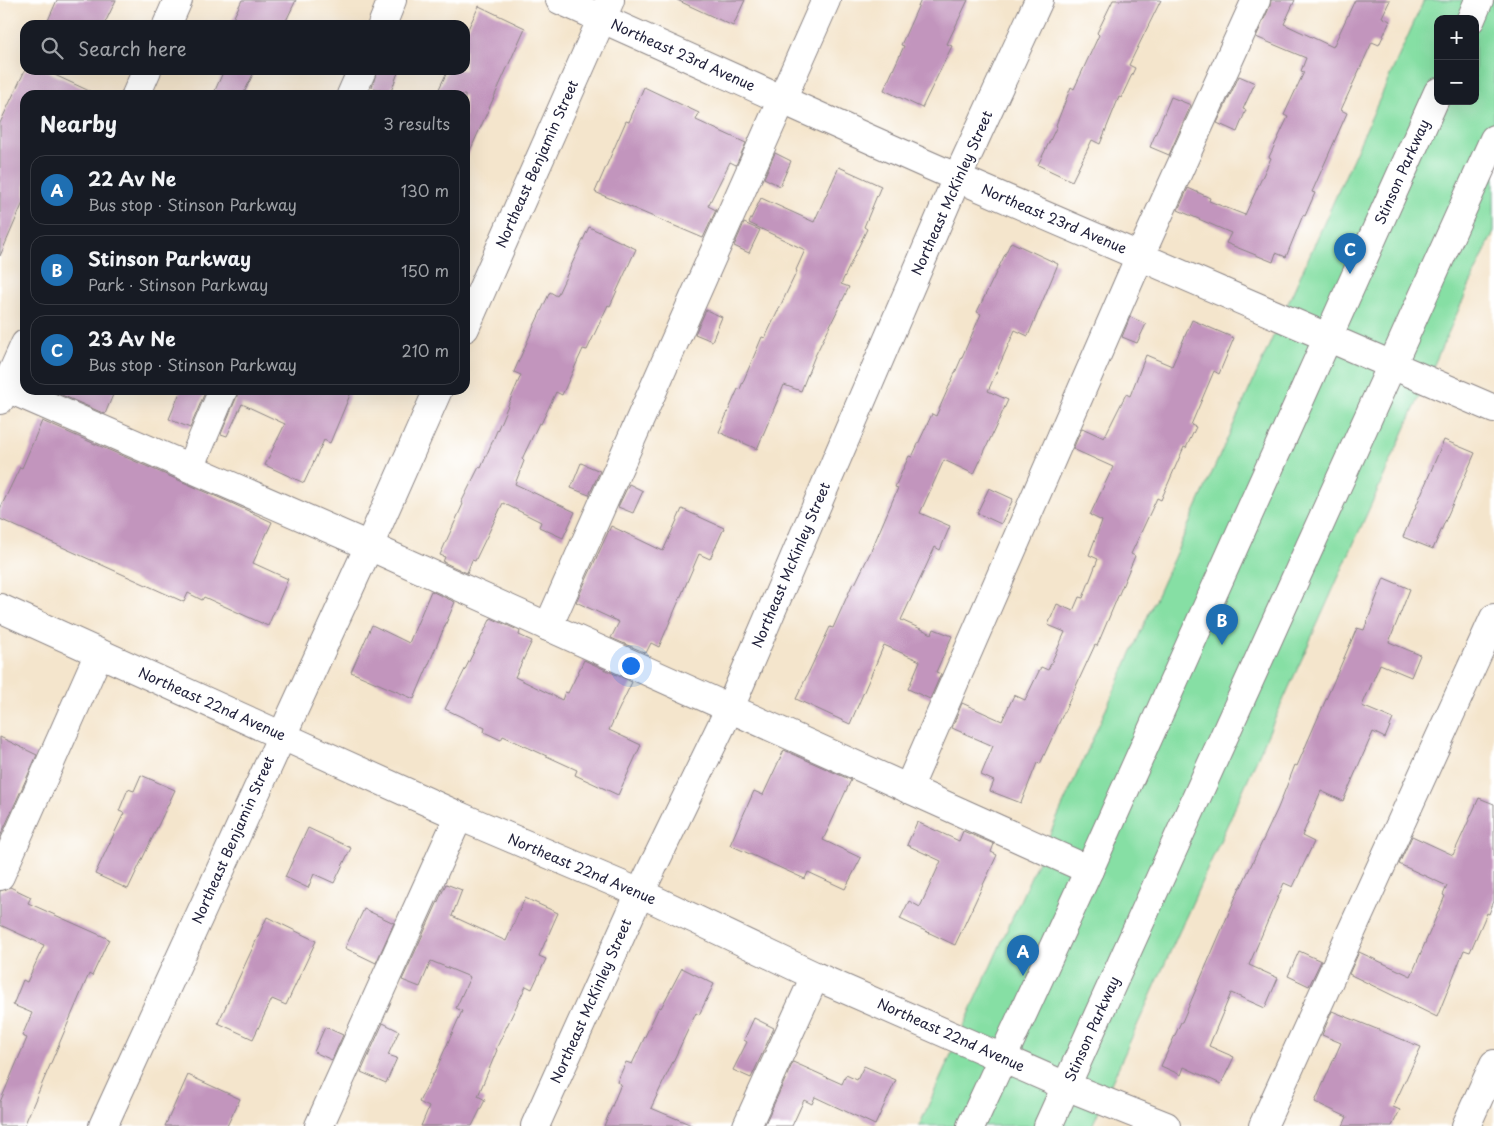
<!DOCTYPE html>
<html lang="en">
<head>
<meta charset="utf-8">
<style>
  body { margin:0; font-family:"Playpen Sans",sans-serif; background:#242831; color:#f1f3f6 }
  .controls { position:absolute; right:15px; top:15px; display:grid; overflow:hidden; border-radius:10px; box-shadow:0 5px 20px #0002 }
  .controls button { width:45px; height:45px; display:grid; place-items:center; padding:0; border:0; border-bottom:1px solid #363941; background:#171b24; color:#f1f3f6; font:25px sans-serif }
  .you { position:absolute; left:630px; top:665px; width:18px; height:18px; margin:-12px; border:4px solid #fff; border-radius:50%; background:#1a73e8; box-shadow:0 0 0 8px #1a73e833 }
  .badge { display:grid; place-items:center; width:32px; height:32px; border-radius:50%; background:#1f6fb2; color:#fff; font-size:16px; font-weight:700 }
  .pin { position:absolute; translate:-50% -41px; filter:drop-shadow(0 1px 2px #0008) }
  .pin::after { content:''; position:absolute; top:26px; width:18px; height:15px; background:inherit; clip-path:polygon(0 0,100% 0,50% 100%) }
  .list { margin:0; padding:0; list-style:none }
  h2 { display:flex; justify-content:space-between; align-items:center; height:65px; margin:0; padding:0 20px; font-size:21px }
  h2 small { font-size:16px; font-weight:400; color:#9ea1a6 }
  .list li { display:grid; grid-template-columns:32px 1fr auto; gap:15px; align-items:center; box-sizing:border-box; height:70px; margin:0 10px 10px; padding:0 10px; border:1px solid #363941; border-radius:15px }
  .list b { display:block; font-size:19px; white-space:nowrap }
  .list p { margin:0; font-size:16px; white-space:nowrap; color:#9ea1a6 }
  .list em { font-size:16px; font-style:normal; color:#9ea1a6 }
  .icon { flex:none; width:28px; height:28px; fill:none; stroke:currentColor; stroke-width:2; stroke-linecap:round; stroke-linejoin:round }
  .map { position:relative; flex:none; width:1494px; height:1126px; overflow:hidden }
  .search { position:absolute; background:#171b24; box-shadow:0 5px 20px #0002; left:20px; top:20px; width:450px; height:55px; display:flex; align-items:center; gap:12px; box-sizing:border-box; padding:0 18px; border-radius:15px; color:#9ea1a6; font-size:19px }
  .panel { position:absolute; background:#171b24; box-shadow:0 5px 20px #0002; left:20px; top:90px; width:450px; height:305px; border-radius:15px }
  .map>svg:first-child { display:block }
  .green { fill:#86dfa4; stroke:#548070; fill-rule:evenodd }
  .building { fill:#c295bd }
  .lines { fill:none; stroke-linecap:round; stroke-linejoin:round }
  .minor-casing { stroke:#8b8484; stroke-width:30 }
  .minor { stroke:#fff; stroke-width:28 }
  .labels { text-anchor:middle; stroke-width:4.5; stroke-linejoin:round; paint-order:stroke }
  .street-label { font-size:14px; fill:#22223b; stroke:#fff }
</style>
</head>
<body>
<div class="map">
<svg width="1494" height="1126" viewBox="0 0 1494 1126">
  <rect width="100%" height="100%" fill="#fff"/>
  <filter id="ink" filterUnits="userSpaceOnUse"><feTurbulence type="fractalNoise" baseFrequency=".02" numOctaves="2"/><feDisplacementMap in="SourceGraphic" scale="10" xChannelSelector="R" yChannelSelector="G"/><feConvolveMatrix kernelMatrix="1 2 1 2 8 2 1 2 1" color-interpolation-filters="sRGB"/></filter>
  <filter id="wash" filterUnits="userSpaceOnUse"><feTurbulence type="fractalNoise" baseFrequency=".0096" numOctaves="4" result="noise"/><feDisplacementMap in="SourceGraphic" scale="20" xChannelSelector="R" yChannelSelector="G"/><feGaussianBlur stdDeviation="1.12" result="paint"/><feColorMatrix in="noise" values="0 0 0 0 0 0 0 0 0 0 0 0 0 0 0 0 0 1.4 0 .05"/><feComposite in="paint" operator="in"/></filter>
  <g filter="url(#wash)">
    <rect width="100%" height="100%" fill="#f4e5cc"/>
    <!-- green -->
    <path class="green" d="M1424 0H1494V231L1092 1126H919ZM1438 19H1475V101H1438Z"/>
    <g id="blocks">
      <!-- building -->
      <g class="building">
        <path d="M57 0H116L104 25H46Z"/>
        <path d="M242 0H296L284 25H230Z"/>
        <path d="M677 0H745L733 26Z"/>
        <path d="M921 0H968L947 44 952 46 922 108 884 90 904 46 901 45Z"/>
        <path d="M1113 0H1161L1129 65 1135 68 1121 98 1119 97 1100 144 1092 140 1072 181 1038 165 1057 126 1056 125 1071 87 1074 89 1099 35 1097 33Z"/>
        <path d="M1271 0H1295L1284 24 1333 47 1355 0H1390L1382 17 1390 21 1379 45 1372 42 1341 110 1347 113 1312 192 1315 193 1305 216 1303 215 1286 257 1276 253 1273 262 1226 243 1231 233 1178 210 1188 188 1210 198 1209 201 1245 215 1271 158 1269 157 1288 117 1284 115 1304 72 1301 71 1306 58 1256 37 1270 6Z"/>
        <path d="M479 6 525 28 465 162V95H436L448 70H465V35Z"/>
        <path d="M25 70H44L98 95H25V198L0 256V123Z"/>
        <path d="M224 70H255L243 95H213Z"/>
        <path d="M377 70H399L390 94 372 87Z"/>
        <path d="M1239 76 1255 83 1243 109 1246 110 1237 132 1217 123Z"/>
        <path d="M644 87 699 113 696 120 746 143 736 165 730 162 708 206 716 210 703 238 595 192 626 121 629 122Z"/>
        <path d="M1171 97 1191 105 1169 155 1150 147Z"/>
        <path d="M775 153 791 161 780 186 764 178Z"/>
        <path d="M839 167 881 186 864 227 867 229 841 284 849 287 814 358 801 391 784 385 757 449 719 432 738 389H740L762 337 765 338 797 271 796 270 805 250 749 223 761 198 814 222Z"/>
        <path d="M744 223 760 230 749 253 734 246Z"/>
        <path d="M589 227 636 249 610 306 608 305 587 350 583 349 562 395 556 392 541 424 539 423 522 459 524 461 515 484 575 512 563 538 539 527 541 522 503 503 475 561 472 560 467 573 443 562 445 557 440 555 463 504 461 503 479 467 481 468 521 375 514 372 534 326 550 292 557 296Z"/>
        <path d="M1011 242 1058 264 1028 336 1015 330 988 391 1008 400 974 474 944 460 920 513 950 526 940 550 935 547 901 620 932 634 934 629 952 636 936 672 941 674 930 699 908 689 920 661 884 645 850 724 796 699 830 627 833 628 853 583 855 584 871 551 898 488 895 487 909 456 912 457 932 414 936 416 981 314 977 312Z"/>
        <path d="M706 310 722 317 712 341 695 334Z"/>
        <path d="M1130 317 1146 324 1137 343 1122 337Z"/>
        <path d="M1192 320 1234 338 1219 374 1214 371 1191 425 1196 427 1186 448 1184 447 1161 500 1157 498 1131 554 1135 556 1097 646 1095 645 1040 764 1037 763 1021 803 990 791 994 781 981 775 993 746 952 728 962 703 1002 721 1014 695 1025 700 1041 667 1048 670 1065 632 1048 625 1057 604 1073 611 1079 597 1083 598 1098 559 1089 555 1102 521 1090 515 1113 467 1073 449 1082 428 1104 438 1126 394 1130 396 1146 355 1172 366Z"/>
        <path d="M56 390H115L105 414 55 392Z"/>
        <path d="M181 390H206L190 428 169 419Z"/>
        <path d="M238 390H352L330 443 324 440 304 483 265 465 285 424 242 404 227 436 221 434 237 396Z"/>
        <path d="M42 421 229 502 272 522 253 563 288 579 268 626 204 597 202 600 188 593 184 602 0 519V509L20 467 22 468Z"/>
        <path d="M1444 440 1475 453 1433 549 1403 537Z"/>
        <path d="M581 463 600 471 589 495 571 488Z"/>
        <path d="M629 484 643 491 633 513 618 507Z"/>
        <path d="M989 488 1013 499 1001 524 977 513Z"/>
        <path d="M682 509 724 528 710 559 699 554 659 647 651 643 646 653 611 638 619 622 576 602 611 526 663 551Z"/>
        <path d="M1384 578 1410 589 1389 642 1420 655 1411 677 1380 664 1362 706 1393 719 1385 738 1373 732 1343 801 1321 791 1302 836 1314 842 1293 887 1284 883 1249 965 1278 978 1265 1008 1231 993 1209 1046 1234 1057 1221 1084 1184 1067 1181 1075 1161 1066 1181 1022H1182L1240 887H1241L1278 808 1295 765 1297 766 1357 628 1364 630Z"/>
        <path d="M431 591 455 602 414 699 351 672 372 625 409 643Z"/>
        <path d="M491 618 520 631 519 635 532 641 515 677 562 700 565 692 568 693 584 660 632 682 609 730 641 745 618 795 575 775 577 770 503 736 501 740 484 732 485 728 445 709Z"/>
        <path d="M0 737 37 755 0 837Z"/>
        <path d="M784 750 851 780 823 840 861 858 845 889 808 872 805 879 730 845 754 791 763 795Z"/>
        <path d="M141 775 175 790 128 889 95 874 124 813 119 811 128 789 134 791Z"/>
        <path d="M1479 798 1494 804V901L1489 914 1487 913 1470 952 1464 950 1437 1017 1349 974 1359 952 1411 976 1445 896 1443 895 1447 886 1399 864 1412 836 1453 855Z"/>
        <path d="M917 822 959 841 963 831 994 844 991 852 997 855 955 945 900 919 909 901 920 907 941 861 907 845Z"/>
        <path d="M308 828 351 848 334 883 314 874 308 888 285 877Z"/>
        <path d="M446 884 462 890 452 916 506 941 525 898 558 913 539 956 546 959 532 989 526 986 496 1049 497 1050 478 1096 485 1100 472 1126H421L429 1107 419 1102 433 1074H434L462 1011 456 1008 470 977 431 961 420 987 402 980Z"/>
        <path d="M10 887 31 897 28 903 109 939 92 976 89 974 24 1126H0V1102L27 1038 22 1036 32 1013 13 1005 23 980 27 982 44 945 0 925V891Z"/>
        <path d="M364 909 394 923 376 963 345 948Z"/>
        <path d="M267 917 316 941 286 1005 272 999 253 1039 218 1023Z"/>
        <path d="M1299 951 1321 961 1309 986 1288 976Z"/>
        <path d="M682 968 714 984 699 1015 696 1013 651 1108 694 1126H604L621 1084 617 1082 626 1062 632 1064 659 1007 661 1008Z"/>
        <path d="M1332 1011 1421 1047 1393 1107 1400 1110 1392 1126H1343L1347 1117 1315 1102 1341 1043 1322 1035Z"/>
        <path d="M754 1018 774 1028 751 1078 733 1070 747 1042 744 1040Z"/>
        <path d="M383 1023 399 1031 388 1055 397 1058 386 1083 361 1072Z"/>
        <path d="M325 1027 343 1035 332 1060 314 1052Z"/>
        <path d="M793 1062 842 1084 846 1075 857 1080 864 1066 896 1080 875 1125 815 1097 812 1104 804 1100 792 1126H764Z"/>
        <path d="M188 1075 240 1099 227 1126H165Z"/>
      </g>
    </g>
  </g>
  <g filter="url(#ink)">
    <use href="#blocks" fill-opacity="0" stroke="#8b8484" stroke-width="1"/>
    <g class="lines">
      <defs>
        <g id="minor">
          <path d="M560 0C693 59 825 120 958 178 1136 255 1315 332 1494 409"/>
          <path d="M1471 19 1479 0"/>
          <path d="M167 25 178 0"/>
          <path d="M382 25 392 0"/>
          <path d="M136 95 147 70"/>
          <path d="M351 95 362 70"/>
          <path d="M465 328 610 0"/>
          <path d="M0 385 369 546 1089 870"/>
          <path d="M0 400 25 344"/>
          <path d="M190 468 223 390"/>
          <path d="M0 608 459 816 640 893 815 976 1066 1086 1166 1126"/>
          <path d="M548 627 826 0"/>
          <path d="M908 789 1140 256 1256 0"/>
          <path d="M0 876 99 653"/>
          <path d="M103 1126 369 546 438 390"/>
          <path d="M319 1126 459 816"/>
          <path d="M535 1126 640 893 729 710 957 178 1039 0"/>
          <path d="M747 1126 815 976"/>
          <path d="M971 1126 1089 870 1438 92"/>
          <path d="M1048 1126 1494 139"/>
          <path d="M1263 1126 1494 618"/>
          <path d="M1466 1126 1494 1064"/>
        </g>
      </defs>
      <!-- minor casing -->
      <use href="#minor" class="minor-casing"/>
      <!-- minor -->
      <use href="#minor" class="minor"/>
    </g>
  </g>
  <g class="labels">
    <!-- street labels -->
    <g class="street-label">
      <text transform="translate(683 55) rotate(24)" y="5">Northeast 23rd Avenue</text>
      <text transform="translate(537 164) rotate(-66)" y="5">Northeast Benjamin Street</text>
      <text transform="translate(1402 172) rotate(-66)" y="5">Stinson Parkway</text>
      <text transform="translate(952 193) rotate(-66)" y="5">Northeast McKinley Street</text>
      <text transform="translate(1054 219) rotate(23)" y="5">Northeast 23rd Avenue</text>
      <text transform="translate(791 565) rotate(-67)" y="5">Northeast McKinley Street</text>
      <text transform="translate(212 704) rotate(24)" y="5">Northeast 22nd Avenue</text>
      <text transform="translate(233 840) rotate(-66)" y="5">Northeast Benjamin Street</text>
      <text transform="translate(582 869) rotate(23)" y="5">Northeast 22nd Avenue</text>
      <text transform="translate(591 1001) rotate(-66)" y="5">Northeast McKinley Street</text>
      <text transform="translate(1092 1029) rotate(-66)" y="5">Stinson Parkway</text>
      <text transform="translate(951 1035) rotate(24)" y="5">Northeast 22nd Avenue</text>
    </g>
  </g>
</svg>
<div class="controls">
<button>+</button>
<button>−</button>
</div>
<div class="you"></div>
<div class="pin badge" style="left:1023px;top:976px">A</div>
<div class="pin badge" style="left:1222px;top:645px">B</div>
<div class="pin badge" style="left:1350px;top:274px">C</div>
<div class="search"><svg class="icon" aria-label="search" viewBox="0 0 24 24"><circle cx="10" cy="10" r="6"/><path d="M15 15l6 6"/></svg>Search here</div>
<section class="panel">
<h2>Nearby<small>3 results</small></h2>
<ul class="list">
<li><span class="badge">A</span><div><b>22 Av Ne</b><p>Bus stop · Stinson Parkway</p></div><em>130 m</em></li>
<li><span class="badge">B</span><div><b>Stinson Parkway</b><p>Park · Stinson Parkway</p></div><em>150 m</em></li>
<li><span class="badge">C</span><div><b>23 Av Ne</b><p>Bus stop · Stinson Parkway</p></div><em>210 m</em></li>
</ul>
</section>
</div>
</body>
</html>
